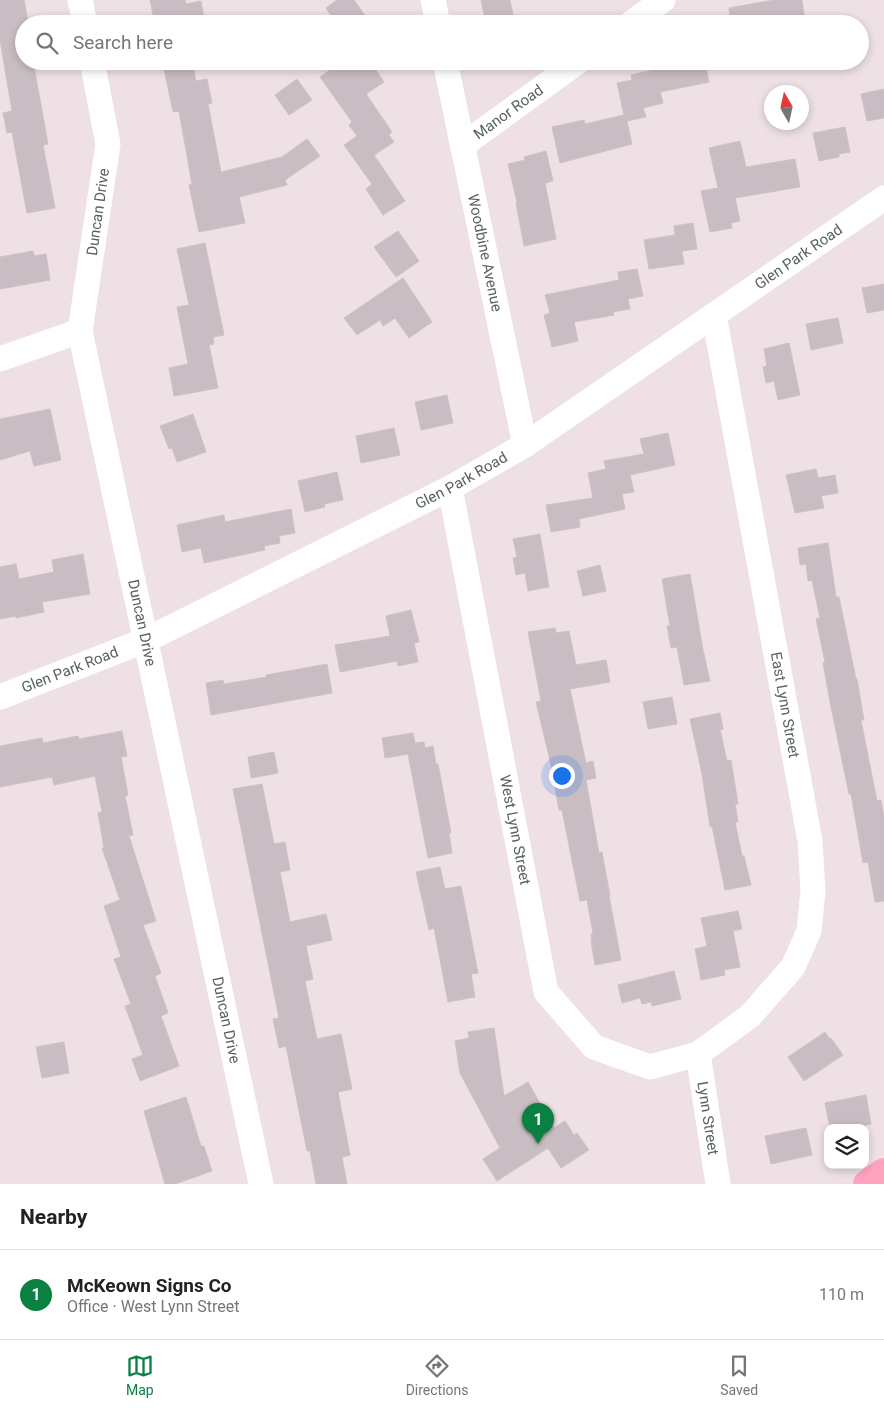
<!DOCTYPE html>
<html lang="en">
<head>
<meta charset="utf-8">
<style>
  body { margin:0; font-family:Roboto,sans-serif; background:#f6f6f6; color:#222 }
  .controls { position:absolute; right:15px; bottom:15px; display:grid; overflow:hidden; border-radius:10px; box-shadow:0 2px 8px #0003 }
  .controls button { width:45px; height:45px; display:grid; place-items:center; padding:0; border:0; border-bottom:1px solid #e0e0e0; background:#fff; color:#222; font:25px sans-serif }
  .compass { position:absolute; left:764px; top:85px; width:45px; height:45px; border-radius:50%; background:#fff; box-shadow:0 2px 8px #0003; rotate:351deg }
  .you { position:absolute; left:561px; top:775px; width:18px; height:18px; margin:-12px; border:4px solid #fff; border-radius:50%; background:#1a73e8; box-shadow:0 0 0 8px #1a73e833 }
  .badge { display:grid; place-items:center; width:32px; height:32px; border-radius:50%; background:#0b8043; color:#fff; font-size:16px; font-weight:700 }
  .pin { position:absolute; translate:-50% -41px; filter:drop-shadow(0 1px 2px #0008) }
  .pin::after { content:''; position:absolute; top:26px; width:18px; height:15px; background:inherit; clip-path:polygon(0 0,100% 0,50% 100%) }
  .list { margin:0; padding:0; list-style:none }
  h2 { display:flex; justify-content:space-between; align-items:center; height:65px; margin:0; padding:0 20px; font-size:21px }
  h2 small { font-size:16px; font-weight:400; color:#767676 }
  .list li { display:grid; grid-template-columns:32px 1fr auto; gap:15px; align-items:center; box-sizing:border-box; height:90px; padding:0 20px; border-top:1px solid #e0e0e0 }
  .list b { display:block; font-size:19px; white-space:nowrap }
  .list p { margin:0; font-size:16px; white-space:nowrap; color:#767676 }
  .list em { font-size:16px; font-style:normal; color:#767676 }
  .icon { flex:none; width:28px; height:28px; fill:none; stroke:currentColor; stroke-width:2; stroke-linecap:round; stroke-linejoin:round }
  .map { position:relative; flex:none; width:884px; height:1184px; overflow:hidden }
  .search { position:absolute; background:#fff; box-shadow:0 2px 8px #0003; left:15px; right:15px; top:15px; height:55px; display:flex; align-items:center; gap:12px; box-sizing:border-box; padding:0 18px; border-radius:28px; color:#767676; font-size:19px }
  .sheet { height:155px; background:#fff }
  nav { display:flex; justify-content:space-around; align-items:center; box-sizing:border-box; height:70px; border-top:1px solid #e0e0e0; background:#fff; font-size:14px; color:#767676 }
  nav a { display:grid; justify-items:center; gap:2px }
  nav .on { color:#0b8043 }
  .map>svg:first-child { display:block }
  .building { fill:#c8bdc3; stroke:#d3bec7 }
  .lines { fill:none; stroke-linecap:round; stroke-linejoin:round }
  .minor { stroke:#fff; stroke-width:25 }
  .major { stroke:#ffa3bf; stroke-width:28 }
  .labels { text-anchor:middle; stroke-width:5; stroke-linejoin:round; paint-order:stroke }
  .street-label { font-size:15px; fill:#59635d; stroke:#fff }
</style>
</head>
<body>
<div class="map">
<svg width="884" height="1184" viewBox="0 0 884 1184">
  <rect width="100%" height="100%" fill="#eee0e5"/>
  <!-- building -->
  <g class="building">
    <path d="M0 0H24L28 22 21 24 24 38V61H33L48 144 43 145 55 208 27 213 12 132 7 133 3 113 12 111 0 40Z"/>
    <path d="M150 0H185L186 4 201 1 205 24H155Z"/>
    <path d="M337 0H354L371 24H337L326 8Z"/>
    <path d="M481 0H510L514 20 497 24H486Z"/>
    <path d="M774 0H802L805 22 793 24H731L729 8Z"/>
    <path d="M178 61H192L196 81 207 79 212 103 208 104 221 172 282 157 307 139 320 156 285 180 287 185 239 197 245 223 199 232 189 185 192 184 179 111 173 112 163 64Z"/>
    <path d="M343 61H370L384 82 366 94 392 132 389 135 394 142 374 155 405 201 383 215 366 189 372 184 344 145 357 136 349 125 352 122 320 77Z"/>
    <path d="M671 61H705L709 82 660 92 663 103 643 108 646 117 627 121 632 144 560 163 552 127 584 120 585 124 624 115 617 83 632 80 631 75 672 66Z"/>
    <path d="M297 79 312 100 289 115 275 95Z"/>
    <path d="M884 89V118L867 121 861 94Z"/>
    <path d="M845 127 850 152 839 154V157L819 161 813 133Z"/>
    <path d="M740 141 746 167 795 159 800 187 735 198 740 221 731 223 732 228 710 232 701 191 718 188 709 148Z"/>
    <path d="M546 151 553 181 545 183 556 239 524 246 516 203 517 202 508 164 525 160 524 157Z"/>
    <path d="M693 223 697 249 682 251 684 264 649 269 644 240 675 235 674 226Z"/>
    <path d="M398 231 419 261 396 277 374 247Z"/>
    <path d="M205 243 224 335 213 337 214 344 209 345 218 388 174 396 169 368 188 364 177 307 189 305 177 249Z"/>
    <path d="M33 251 34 256 46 254 50 280 0 289V257Z"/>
    <path d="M637 269 643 296 628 299 630 309 613 312 614 315 574 322 578 341 552 347 544 315 550 313 545 295 619 280 618 272Z"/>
    <path d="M403 278 432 322 409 338 395 318 383 326 380 320 357 335 344 318Z"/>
    <path d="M884 284V310L867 313 862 288Z"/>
    <path d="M838 318 843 343 811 350 806 324Z"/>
    <path d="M789 343 800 395 778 400 774 381 766 383 763 367 767 366 764 349Z"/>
    <path d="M447 395 453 423 421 430 415 402Z"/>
    <path d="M50 409 61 460 34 466 30 451 0 460V419Z"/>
    <path d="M193 414 206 452 177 462 172 448 169 449 160 426Z"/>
    <path d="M394 428 400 455 361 463 356 436Z"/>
    <path d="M668 433 675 465 630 475 634 492 622 494 625 509 579 519 580 527 551 532 546 505 593 498 588 473 606 469 604 461 644 454 640 439Z"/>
    <path d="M816 469 818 478 835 475 838 493 821 496 824 508 795 513 786 475Z"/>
    <path d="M337 472 343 500 324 504 325 507 305 512 298 481Z"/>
    <path d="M291 509 295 533 279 536 280 543 264 546 265 550 204 563 201 548 182 552 177 525 224 515 225 522Z"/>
    <path d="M540 534 549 587 528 591 525 573 516 575 513 558 517 557 513 539Z"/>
    <path d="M828 543 836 597H839L856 679H857L864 720H861L877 801 881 800 884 817V901L875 902 868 862 863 863 851 794H849L831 707 823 663 825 662 816 619 820 618 812 580 808 581 806 564 800 565 798 548Z"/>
    <path d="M83 554 90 594 42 602 44 612 16 618V616L0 619V567L16 564 19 579 54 572 52 560Z"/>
    <path d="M600 565 606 591 583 596 577 571Z"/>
    <path d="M690 574 703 650 710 681 684 685 677 647 671 648 667 626H670L662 579Z"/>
    <path d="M411 610 419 642 414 643 418 662 398 666 397 661 340 672 335 645 390 636 386 616Z"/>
    <path d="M555 628 556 633 569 631 576 665 606 660 610 682 570 689 586 763 593 761 596 778 586 780 599 853 602 852 610 896H609L621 960 595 965 591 941H592L591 934 593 933 587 900 580 901 562 810H559L551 765 536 702 541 701 528 632Z"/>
    <path d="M327 664 332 693 211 715 206 683 223 680 224 684 267 677 266 675Z"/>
    <path d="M672 697 677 724 648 729 643 702Z"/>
    <path d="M720 713 723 729 720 730 727 761 731 760 738 804H735L738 822H735L742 856H744L751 885 725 890 712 826 710 827 702 774 690 719Z"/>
    <path d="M122 731 127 756 121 757 128 795 125 796 133 835 129 836 156 921 143 925 161 973 155 976 168 1013 161 1016 179 1066 140 1081 132 1059 143 1055 125 1006 131 1004 114 959 121 957 104 906 120 900 102 848H104L98 813 102 812 95 776 54 785 52 777 0 787V746L42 738 43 743 78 736 79 739Z"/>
    <path d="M413 733 415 743 424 742 425 748 433 746 436 764H438L451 833H449L452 853 428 858 408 754 385 758 382 738Z"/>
    <path d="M274 752 278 773 251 778 248 757Z"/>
    <path d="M262 784 274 844 285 842 290 870 280 872 290 922 326 914 332 940 306 946 313 979 305 981 317 1039 341 1034 352 1089 338 1092 350 1155 342 1157 347 1184H316L310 1151H307L286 1046 279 1048 273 1019 279 1018 233 789Z"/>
    <path d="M440 867 445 889 461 886 478 973 471 974 475 997 448 1002 434 928 429 930 416 872Z"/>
    <path d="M738 911 742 929 733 931 740 967 724 970 725 975 701 980 695 949 707 946 701 918Z"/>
    <path d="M674 971 681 999 652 1006 651 1002 642 1004 640 998 622 1003 618 985Z"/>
    <path d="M494 1028 504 1096 528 1082 554 1128 565 1121 574 1135 577 1133 589 1150 561 1168 548 1148 497 1181 483 1159 500 1148 460 1073 455 1041 469 1038 468 1032Z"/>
    <path d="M825 1032 830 1039 831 1038 843 1055 804 1081 788 1057Z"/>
    <path d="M64 1042 69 1073 42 1078 36 1047Z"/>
    <path d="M866 1095 871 1124 853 1128H830L825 1103Z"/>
    <path d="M186 1097 201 1146H204L212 1171 175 1184H165L144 1111Z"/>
    <path d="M806 1128 812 1155 771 1164 765 1136Z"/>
  </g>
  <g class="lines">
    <!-- minor -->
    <g class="minor">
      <path d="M80 0 85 24"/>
      <path d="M433 0 438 24"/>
      <path d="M630 24 663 0"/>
      <path id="s1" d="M92 61 108 144 80 331 261 1184"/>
      <path id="s2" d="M445 61 525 445"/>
      <path id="s3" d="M463 145 579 61"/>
      <path d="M0 359 80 331"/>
      <path id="s4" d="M450 488 546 992 594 1047 650 1067 698 1054 750 1016 793 967 809 931 813 891 810 841 714 315"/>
      <path id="s5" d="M0 697 146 640 450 488 525 445 884 198"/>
      <path id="s6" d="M698 1054 718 1184"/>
    </g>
    <!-- major -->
    <path class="major" d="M867 1184 884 1172"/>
  </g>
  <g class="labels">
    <!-- street labels -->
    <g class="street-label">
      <text dy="5" stroke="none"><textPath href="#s3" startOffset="56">Manor Road</textPath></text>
      <text transform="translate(98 212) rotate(-82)" y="5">Duncan Drive</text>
      <text dy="5" stroke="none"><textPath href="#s2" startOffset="196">Woodbine Avenue</textPath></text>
      <text dy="5" stroke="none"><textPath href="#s5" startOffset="915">Glen Park Road</textPath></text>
      <text dy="5" stroke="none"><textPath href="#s5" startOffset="510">Glen Park Road</textPath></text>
      <text dy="5" stroke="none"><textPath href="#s1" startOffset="572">Duncan Drive</textPath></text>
      <text dy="5" stroke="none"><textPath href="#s5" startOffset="75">Glen Park Road</textPath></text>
      <text transform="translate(785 705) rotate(80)" y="5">East Lynn Street</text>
      <text dy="5" stroke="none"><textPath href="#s4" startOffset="348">West Lynn Street</textPath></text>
      <text dy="5" stroke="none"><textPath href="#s1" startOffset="978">Duncan Drive</textPath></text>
      <text dy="5" stroke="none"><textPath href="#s6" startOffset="65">Lynn Street</textPath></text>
    </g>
  </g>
</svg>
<div class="controls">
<button><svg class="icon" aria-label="layers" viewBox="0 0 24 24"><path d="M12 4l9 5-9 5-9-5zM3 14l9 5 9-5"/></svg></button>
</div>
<svg class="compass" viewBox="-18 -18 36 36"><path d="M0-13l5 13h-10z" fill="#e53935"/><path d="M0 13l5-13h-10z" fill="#767676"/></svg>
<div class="you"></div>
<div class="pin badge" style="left:538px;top:1144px">1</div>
<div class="search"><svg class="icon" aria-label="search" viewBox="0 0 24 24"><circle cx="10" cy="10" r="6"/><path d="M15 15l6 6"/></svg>Search here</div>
</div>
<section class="sheet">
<h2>Nearby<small></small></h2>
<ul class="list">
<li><span class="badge">1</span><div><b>McKeown Signs Co</b><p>Office · West Lynn Street</p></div><em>110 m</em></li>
</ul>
</section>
<nav>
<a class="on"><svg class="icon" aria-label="map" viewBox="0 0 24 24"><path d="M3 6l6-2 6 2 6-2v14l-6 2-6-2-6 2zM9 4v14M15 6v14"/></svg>Map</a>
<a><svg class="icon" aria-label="directions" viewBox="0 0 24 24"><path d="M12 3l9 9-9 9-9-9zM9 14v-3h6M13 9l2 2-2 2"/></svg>Directions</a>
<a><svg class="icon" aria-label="saved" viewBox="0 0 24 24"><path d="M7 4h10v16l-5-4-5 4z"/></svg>Saved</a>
</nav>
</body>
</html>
